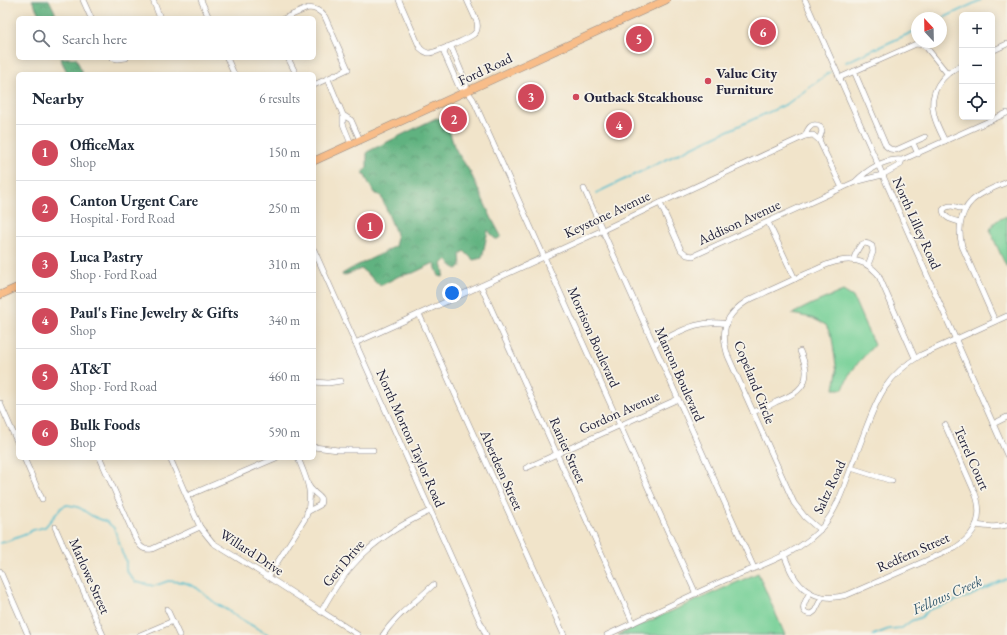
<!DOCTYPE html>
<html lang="en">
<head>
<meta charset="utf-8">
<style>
  body { margin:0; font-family:"EB Garamond",serif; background:#f2f2f3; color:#1f2937 }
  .controls { position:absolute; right:12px; top:12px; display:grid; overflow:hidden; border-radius:6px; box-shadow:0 2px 10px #0003 }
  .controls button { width:36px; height:36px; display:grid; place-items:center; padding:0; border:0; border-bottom:1px solid #e0e1e3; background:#fff; color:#1f2937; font:20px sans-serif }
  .compass { position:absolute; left:911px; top:12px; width:36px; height:36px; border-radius:50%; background:#fff; box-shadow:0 2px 10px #0003; rotate:338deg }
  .you { position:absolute; left:452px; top:293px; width:14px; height:14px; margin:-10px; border:3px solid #fff; border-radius:50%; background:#1a73e8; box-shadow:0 0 0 6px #1a73e833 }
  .badge { display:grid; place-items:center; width:26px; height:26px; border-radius:50%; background:#d1495b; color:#fff; font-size:13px; font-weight:700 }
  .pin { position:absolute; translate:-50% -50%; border:2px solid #fff; box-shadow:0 1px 4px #0006 }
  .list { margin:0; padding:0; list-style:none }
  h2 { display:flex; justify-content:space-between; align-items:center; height:52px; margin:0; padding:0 16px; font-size:17px }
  h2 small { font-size:13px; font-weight:400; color:#747a83 }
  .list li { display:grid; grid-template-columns:26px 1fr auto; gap:12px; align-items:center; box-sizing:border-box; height:56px; padding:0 16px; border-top:1px solid #e0e1e3 }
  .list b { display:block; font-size:15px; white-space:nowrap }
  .list p { margin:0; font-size:13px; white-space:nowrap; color:#747a83 }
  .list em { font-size:13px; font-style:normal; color:#747a83 }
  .icon { flex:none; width:22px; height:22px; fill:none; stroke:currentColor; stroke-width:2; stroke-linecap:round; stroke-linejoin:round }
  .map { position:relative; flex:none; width:1007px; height:635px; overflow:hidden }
  .search { position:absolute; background:#fff; box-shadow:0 2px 10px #0003; left:16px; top:16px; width:300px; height:44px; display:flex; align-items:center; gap:10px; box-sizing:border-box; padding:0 14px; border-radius:6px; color:#747a83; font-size:15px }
  .panel { position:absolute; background:#fff; box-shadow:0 2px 10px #0003; left:16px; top:72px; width:300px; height:388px; border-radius:6px }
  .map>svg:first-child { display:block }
  .green { fill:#76d097; stroke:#4c7969 }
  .forest { fill:url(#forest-crowns); stroke:#416a5e }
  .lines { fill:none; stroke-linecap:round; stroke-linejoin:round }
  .stream { stroke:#53becf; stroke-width:1.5 }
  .minor-casing { stroke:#8a8382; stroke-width:6 }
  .major-casing { stroke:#8a8382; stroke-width:8 }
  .minor { stroke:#fff; stroke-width:5 }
  .major { stroke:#f8bd89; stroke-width:7 }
  .poi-dot { fill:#d1495b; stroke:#f7f3e8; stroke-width:1.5 }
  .labels { text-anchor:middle; stroke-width:3.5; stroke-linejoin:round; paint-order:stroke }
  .street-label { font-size:14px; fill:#22223b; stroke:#f7f3e8 }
  .poi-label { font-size:14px; font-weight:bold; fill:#22223b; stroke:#f7f3e8; text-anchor:start }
  .water-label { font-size:15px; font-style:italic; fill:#33596f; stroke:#f7f3e8 }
</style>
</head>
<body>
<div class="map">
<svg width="1007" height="635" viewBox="0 0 1007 635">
  <defs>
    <pattern id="forest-crowns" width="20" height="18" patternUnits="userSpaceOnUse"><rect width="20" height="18" fill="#60b280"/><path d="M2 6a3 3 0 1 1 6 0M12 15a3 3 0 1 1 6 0" fill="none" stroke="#4f906a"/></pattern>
  </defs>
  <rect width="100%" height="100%" fill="#f7f3e8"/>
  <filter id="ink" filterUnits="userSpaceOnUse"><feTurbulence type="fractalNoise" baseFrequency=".025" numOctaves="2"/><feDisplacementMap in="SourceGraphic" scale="8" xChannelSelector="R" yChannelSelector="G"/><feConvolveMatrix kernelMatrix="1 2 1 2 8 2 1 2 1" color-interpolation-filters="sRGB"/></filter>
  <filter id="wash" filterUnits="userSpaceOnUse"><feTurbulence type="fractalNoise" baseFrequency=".012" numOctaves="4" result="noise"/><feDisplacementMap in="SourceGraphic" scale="16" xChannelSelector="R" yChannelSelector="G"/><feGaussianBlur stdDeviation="0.9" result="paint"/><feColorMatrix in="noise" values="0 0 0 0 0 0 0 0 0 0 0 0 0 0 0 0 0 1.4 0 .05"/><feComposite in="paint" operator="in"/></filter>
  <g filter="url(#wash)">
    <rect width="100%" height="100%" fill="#f1e4ca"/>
    <!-- green -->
    <g class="green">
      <path d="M1007 216V268L990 231C993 221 998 220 1007 216Z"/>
      <path d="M843 291 853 297 874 345 858 363 849 375 843 389H834L837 372 832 338 826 325 812 318 792 314 812 304Z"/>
      <path d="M758 573 785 635H618Z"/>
    </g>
    <!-- forest -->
    <g class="forest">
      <path d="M32 0H49L58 18H41Z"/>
      <path d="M60 58H76L83 74H68Z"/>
      <path d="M436 118 445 120C449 128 451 137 454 146 458 155 465 163 470 172 481 193 489 216 501 236 495 244 492 234 488 230L482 258 473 260 464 251 460 254 461 267 456 269 446 260 442 264 444 272 443 277 439 276 434 263 413 273 399 276 382 285 376 283 369 275 361 269 343 276 342 274C359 263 378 257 395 246L397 238 395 231 381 196 374 193 363 172 367 167V152Z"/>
    </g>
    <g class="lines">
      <!-- stream -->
      <g class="stream">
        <path d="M941 19 981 0"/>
        <path d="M846 62 917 30"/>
        <path d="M596 193 705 141 787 104 830 72"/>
        <path d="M0 543 8 541 24 535 33 530 45 527 62 507 67 505 74 506 80 508 92 516 107 522 114 528 121 548 122 553 126 560V570L135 582 154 586 168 581 182 582 186 583 197 588 215 603 229 611 237 617 269 635"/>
        <path d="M873 635 889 629 902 628 911 621 922 617 925 613 929 610 963 598 968 597 999 582 1007 579"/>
      </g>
    </g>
  </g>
  <g filter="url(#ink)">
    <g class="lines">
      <defs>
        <g id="minor">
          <path d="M83 0 91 18"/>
          <path d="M153 0 160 18"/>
          <path d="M201 0 209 18"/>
          <path d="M399 0 420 48C422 50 424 52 428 53 433 54 470 38 474 34 478 31 478 27 477 22L467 0"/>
          <path d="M805 0 1007 455"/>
          <path d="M285 18 308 8C314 8 321 11 325 17L348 69 314 85"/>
          <path d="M447 47 444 53 459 87 467 91 473 99 696 594"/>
          <path d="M447 47 452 49 466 83 467 91"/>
          <path d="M992 51 1007 44"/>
          <path d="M113 58 118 59 126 58"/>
          <path d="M227 58 234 74"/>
          <path d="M288 58 296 74"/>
          <path d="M854 71 886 146 890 149 896 150 925 137"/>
          <path d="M839 78 916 44 923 45 926 47 947 73"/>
          <path d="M328 79 343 115"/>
          <path d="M805 136C808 128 811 122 820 126L822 131 819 140"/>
          <path d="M945 141C941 133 936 124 934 115 928 92 942 74 962 65"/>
          <path d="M913 143 918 154"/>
          <path d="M351 144 343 124V115L351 120 360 140"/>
          <path d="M902 160 900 165 882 175 855 182C867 170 885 158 902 160L1007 113"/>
          <path d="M584 189 754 568"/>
          <path d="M660 203 681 250 687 255 693 256 855 182"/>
          <path d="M768 222 795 279"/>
          <path d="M960 222C953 220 944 219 943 210 949 203 957 207 965 210"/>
          <path d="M314 250 486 635"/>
          <path d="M853 260C857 252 860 237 872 246L873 252 868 265"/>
          <path d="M481 286 633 623"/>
          <path d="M419 314 564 635"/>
          <path d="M995 321 962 246C957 227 961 207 978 196 987 190 998 186 1007 182"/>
          <path d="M355 343 373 335 603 230 660 203 805 136 813 135 819 140 842 188"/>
          <path d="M654 344C678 333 699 318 727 324"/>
          <path d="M314 382 328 383 341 381"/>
          <path d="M0 403 18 444"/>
          <path d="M753 412C761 409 769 406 776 402 790 396 807 390 806 371 806 364 802 357 800 351"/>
          <path d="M993 424 1007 417"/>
          <path d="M314 447 338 450H373"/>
          <path d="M24 458 42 499"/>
          <path d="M100 458 135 537C139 545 142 551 152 549L200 527"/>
          <path d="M170 458 200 527 213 543 268 577 358 635"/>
          <path d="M526 468 678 399"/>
          <path d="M851 468 892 481"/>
          <path d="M187 496 276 458"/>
          <path d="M307 512 320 505C323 496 318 497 313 491 312 490 310 488 309 486"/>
          <path d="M976 525C987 527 996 528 1007 525"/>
          <path d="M55 527 103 635"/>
          <path d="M820 530 805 517 794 503 728 356C724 344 722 330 729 318 733 312 738 307 744 303 751 298 759 296 766 292 780 286 794 279 808 273 818 269 829 262 840 261 855 258 868 263 878 274L915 358"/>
          <path d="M784 555C787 561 789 569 793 575 805 596 825 601 847 595L955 548C976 535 984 516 975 493L945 425"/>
          <path d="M0 571 28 635"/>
          <path d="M268 577 306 517C314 493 307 480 298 458"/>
          <path d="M810 592C806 600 797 613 811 614L815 611 822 597"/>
          <path d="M167 609 179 635"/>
          <path d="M321 612C348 561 378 535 430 511"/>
          <path d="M140 635 173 621"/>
          <path d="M383 635C396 615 416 602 433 585"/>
          <path d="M607 635C646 617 685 598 725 580 758 566 801 554 824 525 835 511 841 495 847 479 853 463 859 447 865 431 878 396 887 375 921 355L1007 316"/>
        </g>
        <g id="major">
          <path d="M314 161 666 0"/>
          <path d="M0 295 18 287"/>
        </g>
      </defs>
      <!-- minor casing -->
      <use href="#minor" class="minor-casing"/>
      <!-- major casing -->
      <use href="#major" class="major-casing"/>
      <!-- minor -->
      <use href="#minor" class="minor"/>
      <!-- major -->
      <use href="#major" class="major"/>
    </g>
  </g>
  <!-- markers -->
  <g class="poi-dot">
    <circle cx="708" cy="81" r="4"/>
    <circle cx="576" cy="97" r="4"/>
  </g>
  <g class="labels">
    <!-- street labels -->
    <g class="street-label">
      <text transform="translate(485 69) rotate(-25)" y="5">Ford Road</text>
      <text transform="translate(607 214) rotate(-25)" y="5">Keystone Avenue</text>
      <text transform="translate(739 222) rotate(-25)" y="5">Addison Avenue</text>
      <text transform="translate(917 223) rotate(66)" y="5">North Lilley Road</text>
      <text transform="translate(594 337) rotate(66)" y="5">Morrison Boulevard</text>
      <text transform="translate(680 374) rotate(66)" y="5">Manton Boulevard</text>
      <text transform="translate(755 382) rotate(68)" y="5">Copeland Circle</text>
      <text transform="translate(619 412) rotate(-24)" y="5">Gordon Avenue</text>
      <text transform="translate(411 438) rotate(66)" y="5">North Morton Taylor Road</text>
      <text transform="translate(568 450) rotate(66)" y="5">Ranier Street</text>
      <text transform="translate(972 458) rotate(66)" y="5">Terrel Court</text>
      <text transform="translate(502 470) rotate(66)" y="5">Aberdeen Street</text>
      <text transform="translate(829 487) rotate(-65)" y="5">Saltz Road</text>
      <text transform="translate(252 552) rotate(33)" y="5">Willard Drive</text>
      <text transform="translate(913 552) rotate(-24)" y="5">Redfern Street</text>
      <text transform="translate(343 563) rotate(-50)" y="5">Geri Drive</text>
      <text transform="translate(90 576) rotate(66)" y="5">Marlowe Street</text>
    </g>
    <!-- poi labels -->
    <g class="poi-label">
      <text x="716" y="78">Value City<tspan x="716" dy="16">Furniture</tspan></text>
      <text x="584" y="102">Outback Steakhouse</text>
    </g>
    <!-- water labels -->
    <g class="water-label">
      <text transform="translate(947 595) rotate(-24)" y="5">Fellows Creek</text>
    </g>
  </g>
</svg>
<div class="controls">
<button>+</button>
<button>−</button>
<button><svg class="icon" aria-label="locate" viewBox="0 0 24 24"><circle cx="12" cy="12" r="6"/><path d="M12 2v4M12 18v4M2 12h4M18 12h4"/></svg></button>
</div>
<svg class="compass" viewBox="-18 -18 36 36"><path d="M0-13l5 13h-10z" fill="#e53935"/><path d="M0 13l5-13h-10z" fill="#747a83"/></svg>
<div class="you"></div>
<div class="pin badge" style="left:370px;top:226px">1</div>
<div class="pin badge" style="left:454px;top:119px">2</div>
<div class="pin badge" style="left:531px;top:97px">3</div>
<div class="pin badge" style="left:619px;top:125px">4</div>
<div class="pin badge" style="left:639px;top:39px">5</div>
<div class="pin badge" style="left:763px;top:32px">6</div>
<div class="search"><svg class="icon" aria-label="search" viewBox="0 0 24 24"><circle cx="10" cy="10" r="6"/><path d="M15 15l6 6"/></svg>Search here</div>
<section class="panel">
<h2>Nearby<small>6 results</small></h2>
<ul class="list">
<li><span class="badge">1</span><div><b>OfficeMax</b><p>Shop</p></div><em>150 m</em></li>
<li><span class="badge">2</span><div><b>Canton Urgent Care</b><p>Hospital · Ford Road</p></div><em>250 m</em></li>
<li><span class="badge">3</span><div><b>Luca Pastry</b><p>Shop · Ford Road</p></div><em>310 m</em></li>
<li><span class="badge">4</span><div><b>Paul's Fine Jewelry &amp; Gifts</b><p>Shop</p></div><em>340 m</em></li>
<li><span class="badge">5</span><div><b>AT&amp;T</b><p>Shop · Ford Road</p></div><em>460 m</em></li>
<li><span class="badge">6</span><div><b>Bulk Foods</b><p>Shop</p></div><em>590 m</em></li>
</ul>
</section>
</div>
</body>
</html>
